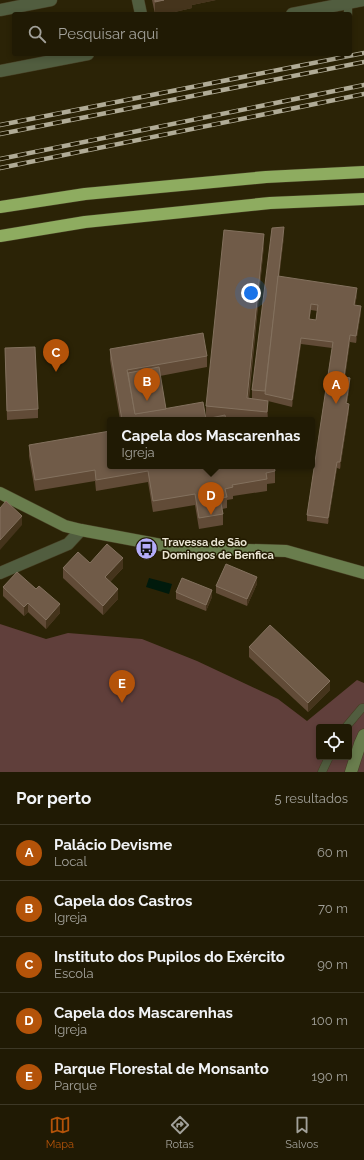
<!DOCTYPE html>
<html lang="pt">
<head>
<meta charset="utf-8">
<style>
  body { margin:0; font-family:Raleway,sans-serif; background:#2d2713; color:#f1f3f6 }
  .controls { position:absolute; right:12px; bottom:12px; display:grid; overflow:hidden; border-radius:4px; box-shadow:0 2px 6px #0003 }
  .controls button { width:36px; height:36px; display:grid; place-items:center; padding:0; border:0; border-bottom:1px solid #3d3826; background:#201a04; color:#f1f3f6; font:20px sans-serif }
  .you { position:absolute; left:251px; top:293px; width:14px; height:14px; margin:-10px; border:3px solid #fff; border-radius:50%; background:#1a73e8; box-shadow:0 0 0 6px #1a73e833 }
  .badge { display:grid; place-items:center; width:26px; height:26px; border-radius:50%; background:#b45309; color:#fff; font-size:13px; font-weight:700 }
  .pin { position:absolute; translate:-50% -33px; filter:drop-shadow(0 1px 2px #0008) }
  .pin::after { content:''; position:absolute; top:21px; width:14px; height:12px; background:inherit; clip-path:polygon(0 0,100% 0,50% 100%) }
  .popup { position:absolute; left:107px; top:417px; width:208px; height:52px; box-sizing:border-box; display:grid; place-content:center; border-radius:4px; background:#201a04; filter:drop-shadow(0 1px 3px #0005); font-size:13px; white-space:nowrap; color:#a2a19a }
  .popup b { font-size:15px; color:#f1f3f6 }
  .popup::after { content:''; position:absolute; left:50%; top:100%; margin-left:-8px; border:8px solid transparent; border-top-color:#201a04 }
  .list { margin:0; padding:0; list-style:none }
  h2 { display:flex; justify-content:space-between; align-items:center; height:52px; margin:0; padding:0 16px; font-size:17px }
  h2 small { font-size:13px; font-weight:400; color:#a2a19a }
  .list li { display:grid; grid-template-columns:26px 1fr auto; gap:12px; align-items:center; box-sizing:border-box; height:56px; padding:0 16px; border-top:1px solid #3d3826 }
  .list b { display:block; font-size:15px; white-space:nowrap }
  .list p { margin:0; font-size:13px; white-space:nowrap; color:#a2a19a }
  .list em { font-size:13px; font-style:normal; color:#a2a19a }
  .icon { flex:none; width:22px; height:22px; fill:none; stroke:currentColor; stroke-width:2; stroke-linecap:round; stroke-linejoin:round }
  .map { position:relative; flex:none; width:364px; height:772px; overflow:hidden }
  .search { position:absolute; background:#201a04; box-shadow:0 2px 6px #0003; left:12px; right:12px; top:12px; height:44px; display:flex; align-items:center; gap:10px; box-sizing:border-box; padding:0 14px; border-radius:4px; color:#a2a19a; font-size:15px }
  .sheet { height:332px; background:#201a04 }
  nav { display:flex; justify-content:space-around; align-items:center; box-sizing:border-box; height:56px; border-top:1px solid #3d3826; background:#201a04; font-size:11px; color:#a2a19a }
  nav a { display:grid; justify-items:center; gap:2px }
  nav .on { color:#b45309 }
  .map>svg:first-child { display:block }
  .green { fill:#603f3b; fill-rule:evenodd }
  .water { fill:#001a0c }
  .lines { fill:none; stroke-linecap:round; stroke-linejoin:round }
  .lane-casing { stroke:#463e23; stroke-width:9 }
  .street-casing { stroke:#463e23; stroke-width:13 }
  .secondary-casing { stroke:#463e23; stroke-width:13 }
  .highway-casing { stroke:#463e23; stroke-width:13 }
  .lane { stroke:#515d3f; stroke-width:8 }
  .street { stroke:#515d3f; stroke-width:12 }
  .secondary { stroke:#697d4d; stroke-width:12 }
  .highway { stroke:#8eac60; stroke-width:12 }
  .rail-casing { stroke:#b0ab96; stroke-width:4.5 }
  .rail { stroke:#221a00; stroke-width:3; stroke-dasharray:9; stroke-linecap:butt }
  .wall { fill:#614b37; fill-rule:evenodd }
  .shaded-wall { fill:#45341c }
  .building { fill:#705b48; stroke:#83715e; fill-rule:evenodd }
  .labels { text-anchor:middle; stroke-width:3; stroke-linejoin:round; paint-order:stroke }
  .poi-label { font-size:11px; font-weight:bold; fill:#eae5d4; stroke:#221a00; text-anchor:start }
</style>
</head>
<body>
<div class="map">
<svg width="364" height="772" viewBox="0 0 364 772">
  <rect width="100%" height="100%" fill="#2b2306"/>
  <!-- green -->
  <path class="green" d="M0 624 46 639 68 633 142 639 197 661 278 699 307 721 357 680 364 683V772H0ZM319 727H349V757H319Z"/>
  <!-- water -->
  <path class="water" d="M149 578 172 584 169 594 146 587Z"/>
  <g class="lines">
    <defs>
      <g id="lane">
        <path d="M348 3V14"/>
        <path d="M346 727 362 708H364"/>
        <path d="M322 772 329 757"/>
      </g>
      <g id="street">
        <path d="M138 0 141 14"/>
        <path d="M0 10 51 0"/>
        <path d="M292 14 363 0"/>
        <path d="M0 71 88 54"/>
        <path d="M0 573 68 544 81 530"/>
      </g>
      <g id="secondary">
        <path d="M0 493 65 526 81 530 177 548 286 551 364 573"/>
        <path d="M351 772 360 744 364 735"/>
      </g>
      <g id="highway">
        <path d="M0 207 85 194 266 177 364 172"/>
        <path d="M0 236 85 222 270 203 364 199"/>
      </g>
    </defs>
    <!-- lane casing -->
    <use href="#lane" class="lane-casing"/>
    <!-- street casing -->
    <use href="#street" class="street-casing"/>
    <!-- secondary casing -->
    <use href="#secondary" class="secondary-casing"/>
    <!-- highway casing -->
    <use href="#highway" class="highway-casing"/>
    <!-- lane -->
    <use href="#lane" class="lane"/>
    <!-- street -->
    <use href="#street" class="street"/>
    <!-- secondary -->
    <use href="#secondary" class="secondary"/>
    <!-- highway -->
    <use href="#highway" class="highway"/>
    <defs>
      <g id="rail">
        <path d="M0 125 364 53"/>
        <path d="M0 134 364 62"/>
        <path d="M0 159 364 85"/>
        <path d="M0 168 364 94"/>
      </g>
    </defs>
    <!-- rail casing -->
    <use href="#rail" class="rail-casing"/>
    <!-- rail -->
    <use href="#rail" class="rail"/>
  </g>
  <!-- wall -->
  <g class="wall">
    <path d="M152 0H216L192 5V8L166 14H155Z"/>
    <path d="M284 236 279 277 357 295 355 305 361 312 356 343 350 342 345 377 350 384 347 403 349 410 340 469 337 468 328 524 307 521V515L332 348 301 344 292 407 268 401V420H120L110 360V349L207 356V367L160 376 166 409 206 419 209 418H206V406L264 245 249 399H252V390ZM311 310 317 311 316 320 309 319Z"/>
    <path d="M5 348 38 409V418L7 420Z"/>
    <path d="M29 445 110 466 275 471V483L267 484V491L233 496V499L227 500V508L222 509 223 514V525L199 529 195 505 153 512 148 482 96 491 95 481 35 491 29 456Z"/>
    <path d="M90 563 123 568 110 582 118 599 103 615 63 578V568Z"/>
    <path d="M257 584 247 606 216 593V586Z"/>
    <path d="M3 587 60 613 46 629 28 612 24 616 3 596Z"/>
    <path d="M176 592 212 597 206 611 176 599Z"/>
    <path d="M249 647 330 690 308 712 249 657Z"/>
  </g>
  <!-- shaded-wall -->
  <g class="shaded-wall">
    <path d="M164 0H216L192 5V8L166 14H155V2Z"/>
    <path d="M284 227V236L266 394Z"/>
    <path d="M264 234V245L247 410V398Z"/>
    <path d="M357 288V295L354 311V305Z"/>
    <path d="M311 304V310L309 326V319Z"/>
    <path d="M361 306V312L356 343V336Z"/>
    <path d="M350 335V342L344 383V377Z"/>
    <path d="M301 338V344L292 407V400Z"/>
    <path d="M350 378V384L346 409V403Z"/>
    <path d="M268 401V412L267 420V412Z"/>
    <path d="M349 404V410L340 469V462Z"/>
    <path d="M337 462V468L328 524V518Z"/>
    <path d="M22 516V525L0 550V540Z"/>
    <path d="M123 558V568L105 587V577Z"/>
    <path d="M257 577V584L247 606V599Z"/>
    <path d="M118 589V599L103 615V606Z"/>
    <path d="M212 590V597L206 611V605Z"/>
    <path d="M28 603V612L24 616V607Z"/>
    <path d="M60 604V613L46 629V620Z"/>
    <path d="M330 681V690L308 712V703Z"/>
  </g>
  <!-- building -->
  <g class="building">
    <path d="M155 0H164L155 2Z"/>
    <path d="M284 227 265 391 252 390 272 228Z"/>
    <path d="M224 230 264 234 247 398 268 401 267 412 206 406Z"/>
    <path d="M278 276 357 288 354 305 361 306 356 336 350 335 344 377 350 378 346 403 349 404 340 462H337L328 518 307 515 333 342 301 338 292 400 265 394ZM311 304 318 305 316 320 309 319Z"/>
    <path d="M203 333 207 356 127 370 135 414 203 402 206 419 225 415 226 420H122L110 349Z"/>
    <path d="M35 347 38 409 7 411 5 348Z"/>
    <path d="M159 367 166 409 135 414 128 373Z"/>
    <path d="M110 431V466H274L275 471 266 473 267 479 232 485 233 487 225 489 227 497 220 498 223 514 199 518 195 494 153 501 148 471 96 480 95 470 35 480 29 445Z"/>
    <path d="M6 501 22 516 0 540V508Z"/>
    <path d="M107 544 123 558 105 577 118 589 103 606 63 568 78 552 90 563Z"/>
    <path d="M226 564 257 577 247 599 216 586Z"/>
    <path d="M17 572 36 589 39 586 60 604 46 620 28 603 24 607 3 587Z"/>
    <path d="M182 578 212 590 206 605 176 592Z"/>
    <path d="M270 625 330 681 308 703 249 647Z"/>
  </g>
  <!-- icons -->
  <defs>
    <symbol id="bus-disc" viewBox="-11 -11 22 22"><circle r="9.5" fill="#b4acf9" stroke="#221a00"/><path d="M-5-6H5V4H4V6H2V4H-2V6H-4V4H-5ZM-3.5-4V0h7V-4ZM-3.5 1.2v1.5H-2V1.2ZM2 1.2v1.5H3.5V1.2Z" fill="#111"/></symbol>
  </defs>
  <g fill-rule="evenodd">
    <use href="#bus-disc" x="134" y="536" width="25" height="25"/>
  </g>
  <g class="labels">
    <!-- poi labels -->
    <g class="poi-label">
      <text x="162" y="546">Travessa de São<tspan x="162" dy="13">Domingos de Benfica</tspan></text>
    </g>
  </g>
</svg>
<div class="controls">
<button><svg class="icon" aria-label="locate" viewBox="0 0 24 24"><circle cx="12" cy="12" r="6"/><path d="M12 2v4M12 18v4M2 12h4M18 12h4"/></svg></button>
</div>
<div class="you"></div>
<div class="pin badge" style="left:336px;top:404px">A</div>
<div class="pin badge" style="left:147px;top:401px">B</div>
<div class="pin badge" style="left:56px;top:372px">C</div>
<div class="pin badge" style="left:211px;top:515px">D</div>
<div class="popup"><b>Capela dos Mascarenhas</b>Igreja</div>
<div class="pin badge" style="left:122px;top:703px">E</div>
<div class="search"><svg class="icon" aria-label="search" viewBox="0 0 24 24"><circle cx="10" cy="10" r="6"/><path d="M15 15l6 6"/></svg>Pesquisar aqui</div>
</div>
<section class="sheet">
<h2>Por perto<small>5 resultados</small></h2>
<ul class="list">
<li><span class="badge">A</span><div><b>Palácio Devisme</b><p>Local</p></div><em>60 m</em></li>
<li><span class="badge">B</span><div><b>Capela dos Castros</b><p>Igreja</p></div><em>70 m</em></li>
<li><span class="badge">C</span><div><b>Instituto dos Pupilos do Exército</b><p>Escola</p></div><em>90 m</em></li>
<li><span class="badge">D</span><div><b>Capela dos Mascarenhas</b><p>Igreja</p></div><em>100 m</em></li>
<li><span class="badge">E</span><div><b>Parque Florestal de Monsanto</b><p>Parque</p></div><em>190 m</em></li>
</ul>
</section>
<nav>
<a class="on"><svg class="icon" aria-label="map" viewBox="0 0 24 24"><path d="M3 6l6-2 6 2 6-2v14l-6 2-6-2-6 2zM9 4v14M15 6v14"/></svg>Mapa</a>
<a><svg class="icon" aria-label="directions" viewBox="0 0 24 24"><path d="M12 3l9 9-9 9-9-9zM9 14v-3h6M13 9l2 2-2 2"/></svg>Rotas</a>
<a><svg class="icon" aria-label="saved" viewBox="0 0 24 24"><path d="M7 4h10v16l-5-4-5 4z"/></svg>Salvos</a>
</nav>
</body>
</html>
